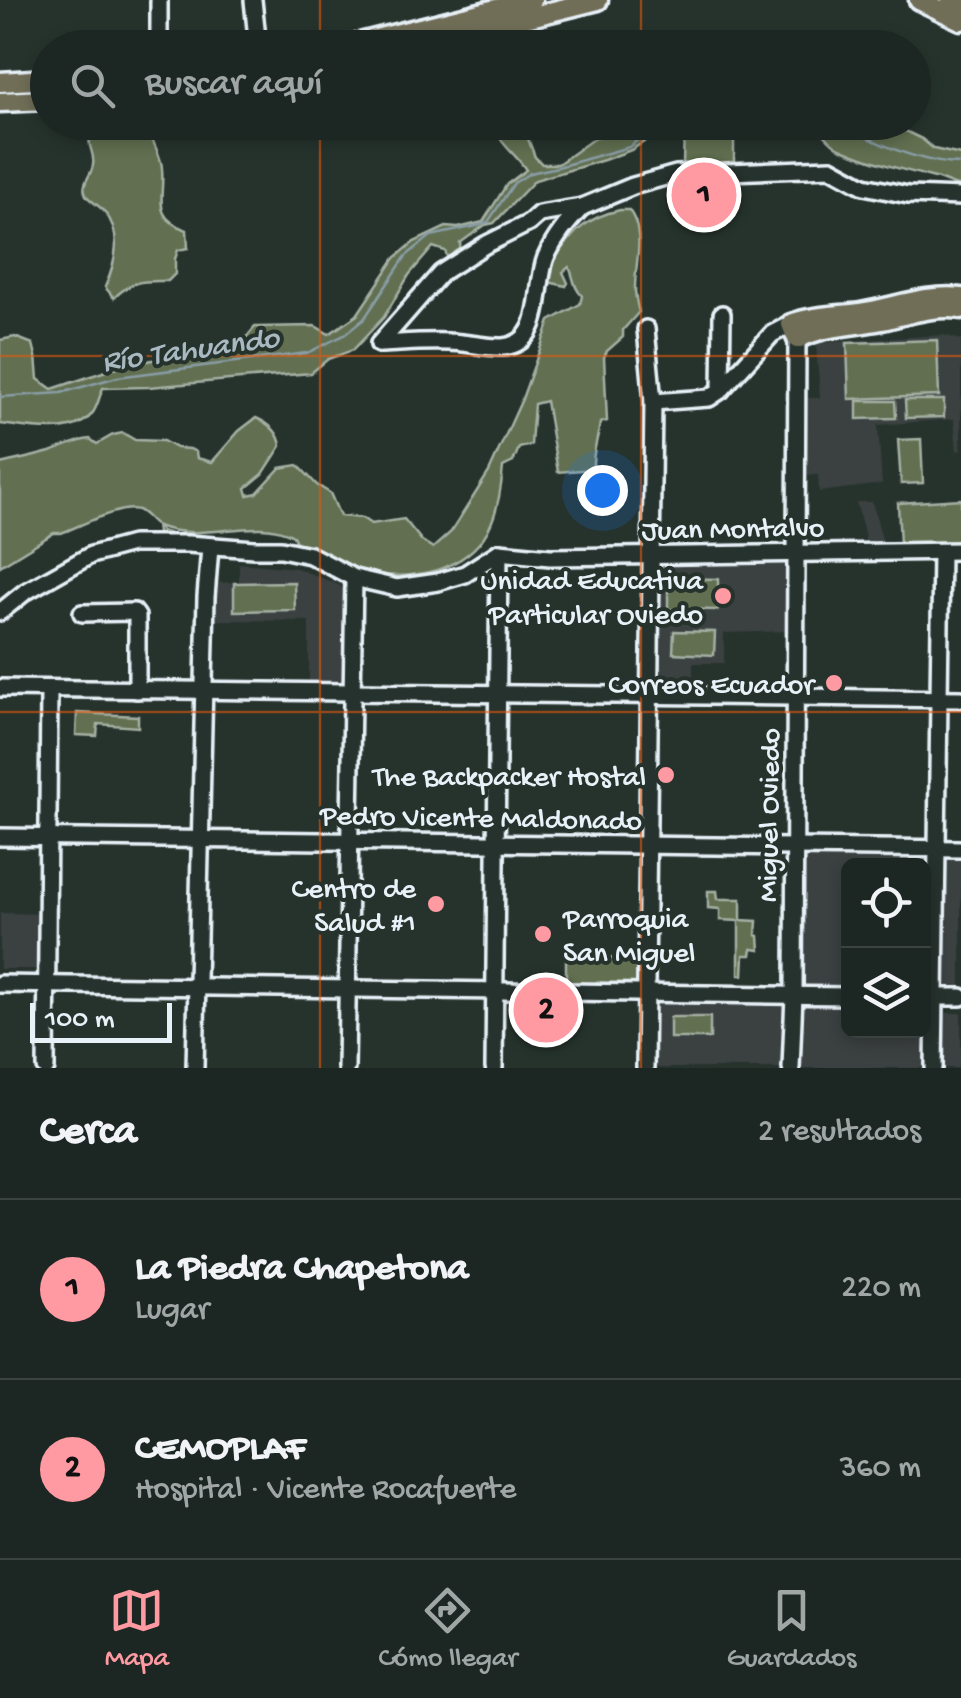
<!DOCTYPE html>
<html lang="es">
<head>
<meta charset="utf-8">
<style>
  body { margin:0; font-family:"Gochi Hand",sans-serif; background:#252e2a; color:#f1f3f6 }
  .controls { position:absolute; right:30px; bottom:30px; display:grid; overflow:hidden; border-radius:15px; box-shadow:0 5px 15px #0003 }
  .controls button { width:90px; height:90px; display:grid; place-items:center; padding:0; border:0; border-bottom:2px solid #3a4340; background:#1c2622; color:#f1f3f6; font:50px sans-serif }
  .scale { position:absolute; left:30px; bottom:25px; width:142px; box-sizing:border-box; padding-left:10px; border:5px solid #e8f1f8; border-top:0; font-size:28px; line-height:35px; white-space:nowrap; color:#e8f1f8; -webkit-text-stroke:8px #26332d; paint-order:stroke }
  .you { position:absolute; left:602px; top:490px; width:35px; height:35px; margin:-25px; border:8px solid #fff; border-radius:50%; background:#1a73e8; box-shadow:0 0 0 15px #1a73e833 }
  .badge { display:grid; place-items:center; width:65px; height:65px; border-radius:50%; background:#ff9aa2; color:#111; font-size:32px; font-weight:700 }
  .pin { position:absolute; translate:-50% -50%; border:5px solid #fff; box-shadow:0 2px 10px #0006 }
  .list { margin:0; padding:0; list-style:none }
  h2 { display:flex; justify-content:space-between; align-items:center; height:130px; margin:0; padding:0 40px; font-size:42px }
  h2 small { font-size:32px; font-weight:400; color:#a0a5a5 }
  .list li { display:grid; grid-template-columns:65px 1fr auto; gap:30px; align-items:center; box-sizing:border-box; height:180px; padding:0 40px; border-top:2px solid #3a4340 }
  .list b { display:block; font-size:38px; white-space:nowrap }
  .list p { margin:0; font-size:32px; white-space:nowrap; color:#a0a5a5 }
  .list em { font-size:32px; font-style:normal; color:#a0a5a5 }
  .icon { flex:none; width:55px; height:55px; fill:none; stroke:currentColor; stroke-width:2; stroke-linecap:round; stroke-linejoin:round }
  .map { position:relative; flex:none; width:961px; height:1068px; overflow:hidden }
  .search { position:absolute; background:#1c2622; box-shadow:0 5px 15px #0003; left:30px; right:30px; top:30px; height:110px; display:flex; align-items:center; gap:25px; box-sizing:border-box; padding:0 35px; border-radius:55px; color:#a0a5a5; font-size:38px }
  .sheet { height:490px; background:#1c2622 }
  nav { display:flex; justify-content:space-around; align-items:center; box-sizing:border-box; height:140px; border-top:2px solid #3a4340; background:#1c2622; font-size:28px; color:#a0a5a5 }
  nav a { display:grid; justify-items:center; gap:5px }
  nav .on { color:#ff9aa2 }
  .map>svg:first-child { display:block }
  .built { fill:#3a4140 }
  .green { fill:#627051; stroke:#a5b0a4; stroke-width:2.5 }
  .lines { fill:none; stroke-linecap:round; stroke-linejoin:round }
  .stream { stroke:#899da6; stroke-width:2.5 }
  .minor-casing { stroke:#e8f1f8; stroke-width:22 }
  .major-casing { stroke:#e8f1f8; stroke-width:25 }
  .minor { stroke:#26332d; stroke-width:15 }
  .major { stroke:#716e59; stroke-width:18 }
  .grid { fill:none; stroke:#e8590c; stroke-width:2.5; stroke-opacity:0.55 }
  .poi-dot { fill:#ff9aa2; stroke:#26332d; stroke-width:4 }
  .labels { text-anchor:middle; stroke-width:8; stroke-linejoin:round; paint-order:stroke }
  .street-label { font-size:30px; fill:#e8f1f8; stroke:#26332d }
  .poi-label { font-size:30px; fill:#e8f1f8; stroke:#26332d; text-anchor:end }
  .water-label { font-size:32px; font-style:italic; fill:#a9b9c2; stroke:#26332d }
</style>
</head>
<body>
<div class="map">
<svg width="961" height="1068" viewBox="0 0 961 1068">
  <rect width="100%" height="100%" fill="#26332d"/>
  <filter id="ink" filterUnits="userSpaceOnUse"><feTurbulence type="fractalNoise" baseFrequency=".01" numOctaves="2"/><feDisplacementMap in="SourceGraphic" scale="20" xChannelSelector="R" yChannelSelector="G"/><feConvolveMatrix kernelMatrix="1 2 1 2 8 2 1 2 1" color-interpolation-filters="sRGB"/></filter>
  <g filter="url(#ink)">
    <!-- built -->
    <g class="built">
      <path d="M943 335 961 340V450L957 451 954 419 878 425 882 484 819 492 818 475 805 476V398H820L816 343Z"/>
      <path d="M856 502H872L884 546 868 548Z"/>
      <path d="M789 561V631L724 633V663H693V684L703 685 702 694 656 691 658 562Z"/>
      <path d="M239 563 296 568 339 585 346 592 347 646 345 687H309V621L213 620 214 583 239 582Z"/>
      <path d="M793 856 926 857 925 993 924 866H848V990L800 987Z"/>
      <path d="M941 859H961V995H940Z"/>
      <path d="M0 913 46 914 45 969H0Z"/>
      <path d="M653 999 783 1001 782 1068H652Z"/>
      <path d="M799 1001 848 1003V1030H924V1006H928L927 1068H797Z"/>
      <rect x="941" y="1013" width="20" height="55"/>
    </g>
    <!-- green -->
    <g class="green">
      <path d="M116 123H155L157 129 152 138C155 148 162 158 162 169 165 198 150 217 187 230L188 248 178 250 175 259V274L168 281C143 281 133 279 114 298L105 287C116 262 123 234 104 211 100 206 90 201 86 195 80 184 92 175 93 165 96 150 81 143 97 129L104 137 112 136Z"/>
      <path d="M495 123H522L535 157 542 164H558L593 139 625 123H674L631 150 604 160 535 180 494 223 485 225 460 243 462 266 452 270 445 251 433 247 409 275 384 317 353 350 328 359 311 373 149 387 103 388C100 395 98 404 94 411 77 439 26 427 0 424V340L15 337 33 344 36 356 38 379 52 389 121 366 215 348 236 350 255 327 315 326 329 334 357 315 395 258 414 242 446 227 458 228 483 222 507 184 526 170C516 153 497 144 495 123Z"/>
      <path d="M811 123H889L922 139 934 149 961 155V187C950 185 942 179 931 177 900 169 869 161 840 148 827 142 823 129 811 123Z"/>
      <path d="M734 129V163L683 164 684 130Z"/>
      <path d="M725 179 730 222 700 225 695 180Z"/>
      <path d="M620 210H629C646 233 635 262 635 288 635 297 637 304 639 312L623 330V337L607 351 604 357 607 421 600 423C598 439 592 452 593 469L558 472 546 401 534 404 531 445 519 448 513 462 503 467C499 517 488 553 437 570 420 575 401 577 383 575 353 571 323 554 296 542L293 536C257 515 200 544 158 526L161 531 183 538 158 541 156 525C150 521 145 513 138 510 120 505 78 527 61 533H54L0 566V464C17 460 33 457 50 452 64 447 75 441 90 439L97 444 113 435 123 433 135 440 163 441 176 448 190 449 196 452 197 458 212 462 239 431 256 418C268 423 279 432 281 446L263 474 246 488 248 495 257 493 280 468 298 465 317 485 330 493 340 516 362 518 371 524 404 519 422 541 433 548 451 532 489 472 522 399 550 321 580 304 582 296C572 285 575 279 569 267L563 272 568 283 566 286 548 282C547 272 550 268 555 259 573 231 588 217 620 210Z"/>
      <path d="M937 340 939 396 849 399 847 343Z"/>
      <path d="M905 400H944V417L906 418Z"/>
      <path d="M895 401 896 418 857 419V401Z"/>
      <path d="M921 439 923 483 901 484 898 440Z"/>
      <path d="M961 499V544L900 545 898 503Z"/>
      <path d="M668 578 718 579V610L668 609Z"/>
      <path d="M294 582 295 610 234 611V583Z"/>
      <path d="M674 631 715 632 714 655 673 653Z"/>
      <path d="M77 713 138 716V727L98 724 97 736 76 735Z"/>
      <path d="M708 891H717L718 899H741V920L757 921 756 935 759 936 760 950 752 949 751 955H744L743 975H739V921L720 920V909L708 908Z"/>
      <path d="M639 958V983H566V959Z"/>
      <rect x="670" y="1017" width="40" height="21"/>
    </g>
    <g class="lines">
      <!-- stream -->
      <g class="stream">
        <path d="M841 122C871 143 925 164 961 164"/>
        <path d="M0 397 61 393 117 377 307 353 344 335 364 319 406 256 431 236 477 226 488 222 514 183 530 173 558 167 629 147 660 122"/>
      </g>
      <defs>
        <g id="minor">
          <path d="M253 0 258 48"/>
          <path d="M159 48V0"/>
          <path d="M379 344 441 273 485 245 529 223 539 214 582 207 633 186 676 174 831 168 864 186 908 195 961 197"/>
          <path d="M379 344C402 343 426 341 449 342 466 342 485 348 503 347 546 343 534 287 546 257 555 237 567 223 582 207"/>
          <path d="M721 390 722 314"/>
          <path d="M653 402 709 398 721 390 772 334 791 324"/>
          <path d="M0 612 25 592 91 555 132 544H188L254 549H281L310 555 354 578 397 588 438 582 465 574 499 552 550 557 961 551"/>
          <path d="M82 613 134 612 137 616V690"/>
          <path d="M0 688 961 699"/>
          <path d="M0 837 961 849"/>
          <path d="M0 984 848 996"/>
          <path d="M924 997H961"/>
          <path d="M46 1068 49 690"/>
          <path d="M195 1068 206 597 210 547"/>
          <path d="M346 1068 354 578"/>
          <path d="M494 1068 499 552"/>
          <path d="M645 1068 653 402 646 329"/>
          <path d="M791 1068 794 995 797 339"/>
          <path d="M934 1068 941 552"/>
        </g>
        <g id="major">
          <path d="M919 0 961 20"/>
          <path d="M951 0 961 5"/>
          <path d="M340 48 532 0"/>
          <path d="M405 48 598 0"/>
          <path d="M0 82 48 79"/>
          <path d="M0 102 48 100"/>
          <path d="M961 298C926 294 894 308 860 313 837 316 813 316 791 324L797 339C824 325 853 326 882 320 909 314 933 305 961 309"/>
        </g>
      </defs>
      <!-- minor casing -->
      <use href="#minor" class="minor-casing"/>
      <!-- major casing -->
      <use href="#major" class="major-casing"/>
      <!-- minor -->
      <use href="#minor" class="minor"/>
      <!-- major -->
      <use href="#major" class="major"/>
    </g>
  </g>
  <!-- grid -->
  <path class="grid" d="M320 0V48M641 0V48M320 122V1068M641 122V1068M0 356H961M0 712H961"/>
  <!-- markers -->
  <g class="poi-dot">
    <circle cx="723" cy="596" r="10"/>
    <circle cx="834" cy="683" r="10"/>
    <circle cx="666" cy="775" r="10"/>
    <circle cx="436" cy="904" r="10"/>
    <circle cx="543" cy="934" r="10"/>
  </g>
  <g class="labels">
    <!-- street labels -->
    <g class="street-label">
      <text transform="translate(733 527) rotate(-1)" y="10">Juan Montalvo</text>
      <text transform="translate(767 815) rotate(-89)" y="10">Miguel Oviedo</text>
      <text transform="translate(481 816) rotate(1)" y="10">Pedro Vicente Maldonado</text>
    </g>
    <!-- poi labels -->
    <g class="poi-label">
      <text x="703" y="589">Unidad Educativa<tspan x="703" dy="34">Particular Oviedo</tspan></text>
      <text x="814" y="693">Correos Ecuador</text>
      <text x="646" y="785">The Backpacker Hostal</text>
      <text x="416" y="897">Centro de<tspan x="416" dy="34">Salud #1</tspan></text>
      <text x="563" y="927" text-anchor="start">Parroquia<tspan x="563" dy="34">San Miguel</tspan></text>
    </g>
    <!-- water labels -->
    <g class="water-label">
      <text transform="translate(190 347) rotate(-8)" y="11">Río Tahuando</text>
    </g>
  </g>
</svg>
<div class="controls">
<button><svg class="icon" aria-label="locate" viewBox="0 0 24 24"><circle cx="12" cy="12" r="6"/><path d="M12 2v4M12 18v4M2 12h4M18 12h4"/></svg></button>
<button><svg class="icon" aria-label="layers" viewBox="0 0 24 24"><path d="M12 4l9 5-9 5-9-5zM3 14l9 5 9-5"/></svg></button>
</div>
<div class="scale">100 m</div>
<div class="you"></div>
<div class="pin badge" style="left:704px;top:195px">1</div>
<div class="pin badge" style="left:546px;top:1010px">2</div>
<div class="search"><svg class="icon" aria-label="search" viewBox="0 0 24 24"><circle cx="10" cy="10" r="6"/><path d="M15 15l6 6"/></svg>Buscar aquí</div>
</div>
<section class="sheet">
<h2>Cerca<small>2 resultados</small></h2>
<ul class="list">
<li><span class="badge">1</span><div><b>La Piedra Chapetona</b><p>Lugar</p></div><em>220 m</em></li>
<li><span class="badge">2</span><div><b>CEMOPLAF</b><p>Hospital · Vicente Rocafuerte</p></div><em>360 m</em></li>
</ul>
</section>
<nav>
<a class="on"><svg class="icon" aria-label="map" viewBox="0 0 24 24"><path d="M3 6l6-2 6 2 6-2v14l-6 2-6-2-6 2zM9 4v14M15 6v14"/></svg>Mapa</a>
<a><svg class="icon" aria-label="directions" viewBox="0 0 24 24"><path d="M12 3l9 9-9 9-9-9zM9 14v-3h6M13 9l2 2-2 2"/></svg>Cómo llegar</a>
<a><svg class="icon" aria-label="saved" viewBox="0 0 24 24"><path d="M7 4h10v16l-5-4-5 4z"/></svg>Guardados</a>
</nav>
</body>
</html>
